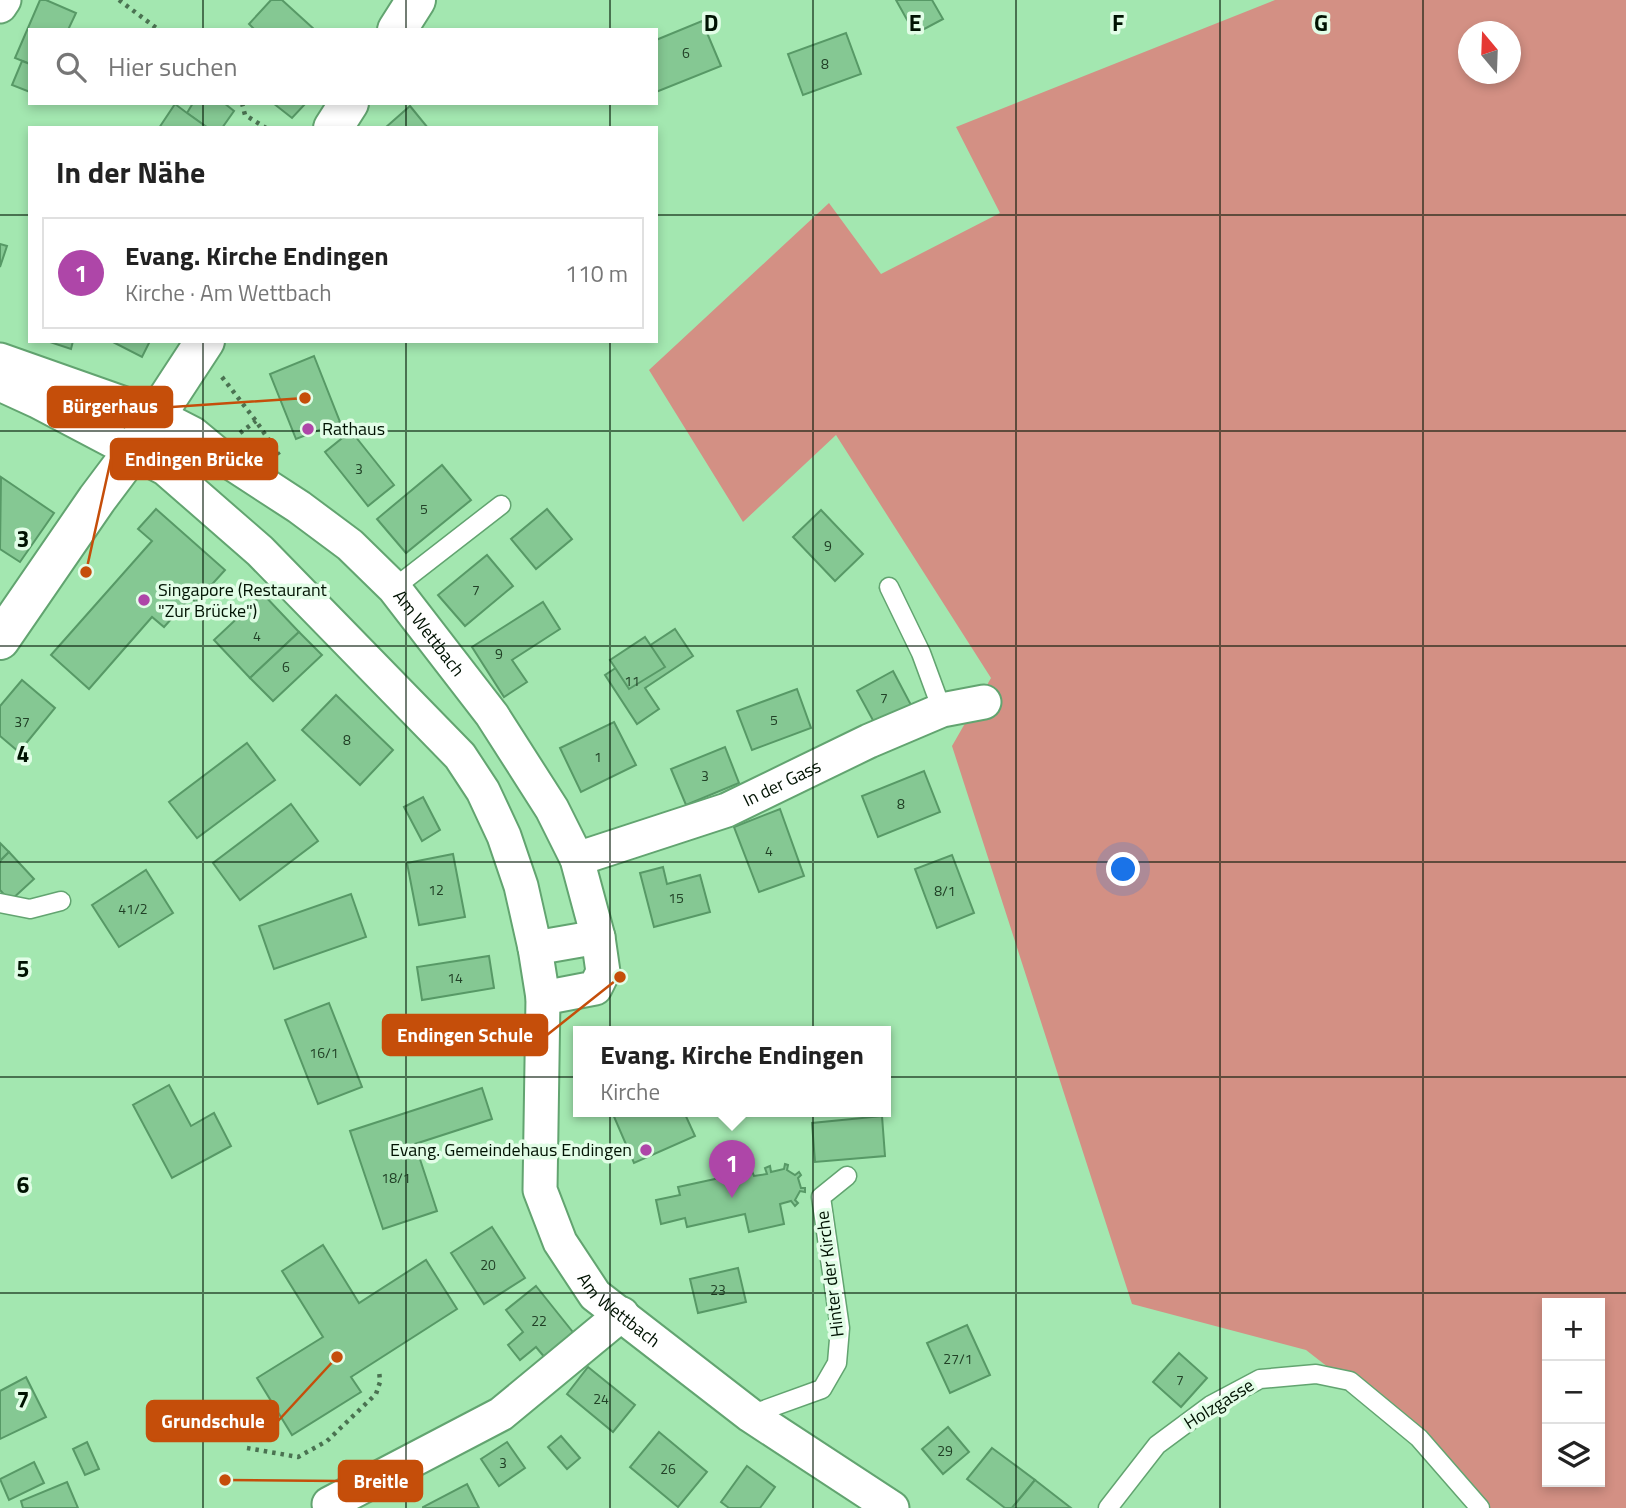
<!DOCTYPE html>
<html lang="de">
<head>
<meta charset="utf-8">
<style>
  body { margin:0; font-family:"Titillium Web",sans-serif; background:#f2f2f2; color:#222 }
  .controls { position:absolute; right:21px; bottom:21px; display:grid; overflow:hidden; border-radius:0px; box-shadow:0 4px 10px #0003 }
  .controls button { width:63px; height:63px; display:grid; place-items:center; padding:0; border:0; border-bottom:2px solid #e0e0e0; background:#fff; color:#222; font:35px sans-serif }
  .compass { position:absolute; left:1458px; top:21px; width:63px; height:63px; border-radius:50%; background:#fff; box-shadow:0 4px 10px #0003; rotate:341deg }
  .you { position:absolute; left:1124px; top:870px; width:24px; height:24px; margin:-18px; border:5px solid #fff; border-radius:50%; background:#1a73e8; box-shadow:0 0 0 10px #1a73e833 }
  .badge { display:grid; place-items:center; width:46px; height:46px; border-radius:50%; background:#ae46a8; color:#fff; font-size:23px; font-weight:700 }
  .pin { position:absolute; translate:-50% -58px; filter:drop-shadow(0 2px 4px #0008) }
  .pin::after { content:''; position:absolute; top:37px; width:24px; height:21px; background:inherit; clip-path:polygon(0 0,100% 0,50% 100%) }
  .popup { position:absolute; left:573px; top:1026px; width:318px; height:91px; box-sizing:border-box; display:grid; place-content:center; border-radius:0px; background:#fff; filter:drop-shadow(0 2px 5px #0005); font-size:23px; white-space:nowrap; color:#767676 }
  .popup b { font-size:26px; color:#222 }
  .popup::after { content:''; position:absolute; left:50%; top:100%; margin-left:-14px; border:14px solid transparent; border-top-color:#fff }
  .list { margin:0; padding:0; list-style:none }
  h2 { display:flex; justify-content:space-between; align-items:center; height:91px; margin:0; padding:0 28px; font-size:30px }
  h2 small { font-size:23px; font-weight:400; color:#767676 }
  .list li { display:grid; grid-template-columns:46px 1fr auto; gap:21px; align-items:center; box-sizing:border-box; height:112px; margin:0 14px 14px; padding:0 14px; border:2px solid #e0e0e0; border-radius:0px }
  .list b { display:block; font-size:26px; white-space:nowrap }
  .list p { margin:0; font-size:23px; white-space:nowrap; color:#767676 }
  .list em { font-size:23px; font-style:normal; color:#767676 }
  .icon { flex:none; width:38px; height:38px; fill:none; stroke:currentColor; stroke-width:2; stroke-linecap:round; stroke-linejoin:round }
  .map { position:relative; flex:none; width:1626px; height:1508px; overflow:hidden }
  .search { position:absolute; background:#fff; box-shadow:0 4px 10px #0003; left:28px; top:28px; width:630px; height:77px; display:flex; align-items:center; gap:18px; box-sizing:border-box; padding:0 24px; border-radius:0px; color:#767676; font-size:26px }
  .panel { position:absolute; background:#fff; box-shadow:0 4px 10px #0003; left:28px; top:126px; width:630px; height:217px; border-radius:0px }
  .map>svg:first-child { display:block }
  .green { fill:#d39084; fill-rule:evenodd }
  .building { fill:#85c893; stroke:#579966; stroke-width:2 }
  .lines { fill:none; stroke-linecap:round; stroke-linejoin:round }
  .lane-casing { stroke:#62a470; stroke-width:21 }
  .street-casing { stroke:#62a470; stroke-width:37 }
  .primary-casing { stroke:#62a470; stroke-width:42 }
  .path { stroke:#4a7251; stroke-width:4.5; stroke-dasharray:3.5 5; stroke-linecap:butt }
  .lane { stroke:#fff; stroke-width:18 }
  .street { stroke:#fff; stroke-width:33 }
  .primary { stroke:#fff; stroke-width:38 }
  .grid { fill:none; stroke:#001202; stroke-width:2; stroke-opacity:0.55 }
  .poi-dot { fill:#ae46a8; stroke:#e2fde7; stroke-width:2.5 }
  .labels { text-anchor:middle; stroke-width:7; stroke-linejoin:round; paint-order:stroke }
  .number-label { font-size:14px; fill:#214026 }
  .poi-label { font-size:18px; fill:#001202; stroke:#e2fde7; text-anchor:start }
  .street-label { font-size:18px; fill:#001202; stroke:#e2fde7 }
  .grid-label { font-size:23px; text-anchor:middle; font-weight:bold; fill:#001202; stroke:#e2fde7; stroke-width:7; stroke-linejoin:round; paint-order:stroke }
  .leader { fill:none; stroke:#c54e0a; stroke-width:2.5 }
  .callout-dot { fill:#c54e0a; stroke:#e2fde7; stroke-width:2.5 }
  .callout { fill:#c54e0a; stroke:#c54e0a; stroke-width:2.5 }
  .callout-label { font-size:19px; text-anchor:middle; font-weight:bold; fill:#fff }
</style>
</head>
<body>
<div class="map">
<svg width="1626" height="1508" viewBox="0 0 1626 1508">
  <rect width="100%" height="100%" fill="#a3e7b0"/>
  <!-- green -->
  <path class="green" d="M1275 0H1626V1508H1480L1419 1438 1306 1350 1132 1304 952 746 991 678 836 435 743 522 649 370 829 203 881 274 1000 213 956 127ZM1468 32H1510V74H1468ZM1547 1303H1600V1482H1547Z"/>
  <!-- building -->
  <g class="building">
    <path d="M40 0H46L76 13 68 30H30V64L15 58Z"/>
    <path d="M271 0H282L315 30H255L249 24Z"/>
    <path d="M896 0H932L943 19 915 34Z"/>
    <path d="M702 21 721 66 656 92V40Z"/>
    <path d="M846 33 861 74 803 95 788 54Z"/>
    <path d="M22 61 30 64V92L12 85Z"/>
    <path d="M193 103H224L234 111 222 128H208L187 113Z"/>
    <path d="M273 103H306L292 118Z"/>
    <path d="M175 104 187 113 208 128H159Z"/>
    <path d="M410 106 428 128H385Z"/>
    <path d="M0 244 7 246 0 267Z"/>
    <path d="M47 341H73L71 349Z"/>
    <path d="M111 341H150L142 357Z"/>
    <path d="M314 356 340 422 296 439 270 374Z"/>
    <path d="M351 431 394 485 368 506 325 452Z"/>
    <path d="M442 465 471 500 406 553 377 519Z"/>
    <path d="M1 477 54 513 20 562 0 549Z"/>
    <path d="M156 509 225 570 196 602 190 598 164 627 152 617 89 689 51 655 152 541 138 529Z"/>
    <path d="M547 509 572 539 536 569 511 539Z"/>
    <path d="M821 510 863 554 835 581 793 537Z"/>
    <path d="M487 555 513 586 465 626 438 595Z"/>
    <path d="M263 594 299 632 250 678 214 640Z"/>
    <path d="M543 602 560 629 512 660 527 682 504 697 472 647Z"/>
    <path d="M675 629 693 656 645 688 659 709 637 724 605 675Z"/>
    <path d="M299 632 322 655 273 701 250 678Z"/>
    <path d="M645 637 665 667 629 689 610 660Z"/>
    <path d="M893 671 911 705 875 724 857 691Z"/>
    <path d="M22 680 55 708 19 752 0 736V706Z"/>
    <path d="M797 689 811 728 752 750 737 711Z"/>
    <path d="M336 695 393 750 360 785 302 730Z"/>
    <path d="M614 722 636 765 581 792 560 748Z"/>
    <path d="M247 743 275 780 197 838 169 802Z"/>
    <path d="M725 747 739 783 686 805 671 769Z"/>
    <path d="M924 771 940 812 878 837 862 796Z"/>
    <path d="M423 797 440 830 422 841 404 807Z"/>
    <path d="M291 804 318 841 240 900 213 863Z"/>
    <path d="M780 809 804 876 759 892 734 827Z"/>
    <path d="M0 843 9 852 0 861Z"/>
    <path d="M9 852 34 879 10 901 0 890V861Z"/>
    <path d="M453 854 465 917 419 925 407 863Z"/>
    <path d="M952 855 974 913 937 928 915 869Z"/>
    <path d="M663 867 667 884 700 875 710 912 654 927 640 873Z"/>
    <path d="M146 870 173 913 119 947 92 905Z"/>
    <path d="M351 894 366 937 274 969 259 926Z"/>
    <path d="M489 956 494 988 422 1000 417 967Z"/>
    <path d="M329 1003 362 1087 318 1104 285 1020Z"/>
    <path d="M169 1085 191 1126 214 1113 231 1146 172 1178 133 1105Z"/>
    <path d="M482 1088 492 1119 415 1144 437 1211 383 1229 350 1131Z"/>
    <path d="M612 1112H684L695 1136 634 1163Z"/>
    <path d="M882 1116 885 1156 815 1162 812 1123Z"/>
    <path d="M785 1164 788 1165 787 1170 795 1175 799 1172 801 1175 798 1178 801 1188H805V1192L800 1191 795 1200 798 1203 795 1206 791 1201 780 1204 784 1224 749 1232 745 1214 687 1227 685 1218 661 1224 656 1200 680 1195 678 1187 752 1171 754 1176 767 1174 765 1168 770 1166 771 1172 784 1169Z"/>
    <path d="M492 1227 525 1278 484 1304 451 1253Z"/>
    <path d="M323 1245 359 1303 426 1260 457 1309 351 1377 361 1392 292 1435 257 1378 323 1337 282 1271Z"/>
    <path d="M738 1268 746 1302 698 1313 690 1279Z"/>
    <path d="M536 1286 576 1336 546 1359 536 1347 520 1360 508 1345 523 1332 506 1310Z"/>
    <path d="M967 1325 990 1375 950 1393 927 1343Z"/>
    <path d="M1179 1353 1207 1378 1181 1407 1153 1382Z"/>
    <path d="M588 1367 635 1405 613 1432 567 1394Z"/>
    <path d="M26 1377 46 1417 0 1439V1391Z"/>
    <path d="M948 1427 969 1452 943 1474 922 1449Z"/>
    <path d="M659 1432 707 1472 678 1507 630 1467Z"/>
    <path d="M561 1436 580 1458 567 1469 548 1447Z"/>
    <path d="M87 1442 99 1469 85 1475 73 1449Z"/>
    <path d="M507 1442 525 1468 499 1486 481 1459Z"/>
    <path d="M992 1448 1035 1480 1012 1508H1005L967 1479Z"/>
    <path d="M34 1462 44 1483 9 1500 0 1479Z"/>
    <path d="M747 1466 775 1487 760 1508H729L721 1502Z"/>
    <path d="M1035 1480 1071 1508H1012Z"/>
    <path d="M67 1482 78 1508H23L21 1501Z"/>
    <path d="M467 1484 479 1508H423V1507Z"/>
  </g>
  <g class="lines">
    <defs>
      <g id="lane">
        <path d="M889 587 921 653 942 710"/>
        <path d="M394 588 501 505"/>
        <path d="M0 903 30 909 61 901"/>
        <path d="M750 1415 822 1389 837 1363 840 1328 821 1197 847 1176"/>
        <path d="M1108 1508 1157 1445 1211 1405 1260 1379 1316 1374 1350 1381 1419 1438 1480 1508"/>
      </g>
      <g id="street">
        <path d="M0 6 4 0"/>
        <path id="s1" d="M0 360 156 415 193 434 216 453 299 507 350 545 394 588 492 715 552 809 577 859 598 937 603 972 595 988 543 998"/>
        <path id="s2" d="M0 384 37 401 166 469 260 551 460 756 483 791 504 836 521 886 535 948 543 998 540 1190 560 1242 595 1295 750 1415 892 1508"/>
        <path id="s3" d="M577 859 727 810 869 741 942 710 984 702"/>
        <path d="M535 948 598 937"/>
        <path d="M329 1504 501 1414 622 1314"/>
      </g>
      <g id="primary">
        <path d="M397 30 416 0"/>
        <path d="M333 128 349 103"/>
        <path d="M0 640 97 499 133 451 205 341"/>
      </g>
    </defs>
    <!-- lane casing -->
    <use href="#lane" class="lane-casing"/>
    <!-- street casing -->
    <use href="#street" class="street-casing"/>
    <!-- primary casing -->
    <use href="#primary" class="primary-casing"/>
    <!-- path -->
    <g class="path">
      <path d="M119 0 159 30"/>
      <path d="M242 103 245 115 266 128"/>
      <path d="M222 377 256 421 279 455"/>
      <path d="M240 433 256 421"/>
      <path d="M247 1448 298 1457 327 1441 376 1394 380 1382 379 1369"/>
    </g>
    <!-- lane -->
    <use href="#lane" class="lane"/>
    <!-- street -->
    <use href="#street" class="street"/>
    <!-- primary -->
    <use href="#primary" class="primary"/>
  </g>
  <!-- grid -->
  <path class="grid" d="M203 0V30M406 0V30M610 0V30M813 0V1508M1016 0V1508M1220 0V1508M1423 0V1508M203 103V128M406 103V128M610 103V128M0 215H30M656 215H1626M203 341V1508M406 341V1508M610 341V1508M0 431H1626M0 646H1626M0 862H1626M0 1077H1626M0 1293H1626"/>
  <!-- markers -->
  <g class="poi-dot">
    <circle cx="308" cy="429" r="7"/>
    <circle cx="144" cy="600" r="7"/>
    <circle cx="646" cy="1150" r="7"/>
  </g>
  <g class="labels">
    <!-- number labels -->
    <g class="number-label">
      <text x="686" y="58">6</text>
      <text x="825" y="69">8</text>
      <text x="359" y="474">3</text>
      <text x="424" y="514">5</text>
      <text x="828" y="551">9</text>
      <text x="476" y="595">7</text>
      <text x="257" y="641">4</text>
      <text x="499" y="659">9</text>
      <text x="286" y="672">6</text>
      <text x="632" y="686">11</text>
      <text x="884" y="703">7</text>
      <text x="774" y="725">5</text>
      <text x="22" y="727">37</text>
      <text x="347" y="745">8</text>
      <text x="598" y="762">1</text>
      <text x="705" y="781">3</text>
      <text x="901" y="809">8</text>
      <text x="769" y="856">4</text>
      <text x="436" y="895">12</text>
      <text x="945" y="896">8/1</text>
      <text x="676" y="903">15</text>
      <text x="133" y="914">41/2</text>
      <text x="455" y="983">14</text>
      <text x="324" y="1058">16/1</text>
      <text x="396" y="1183">18/1</text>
      <text x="488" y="1270">20</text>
      <text x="718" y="1295">23</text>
      <text x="539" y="1326">22</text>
      <text x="958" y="1364">27/1</text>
      <text x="1180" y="1385">7</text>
      <text x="601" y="1404">24</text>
      <text x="945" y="1456">29</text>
      <text x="503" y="1468">3</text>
      <text x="668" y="1474">26</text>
    </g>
    <!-- poi labels -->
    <g class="poi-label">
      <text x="322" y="435">Rathaus</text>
      <text x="158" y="596">Singapore (Restaurant<tspan x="158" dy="21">"Zur Brücke")</tspan></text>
      <text x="632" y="1156" text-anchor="end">Evang. Gemeindehaus Endingen</text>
    </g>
    <!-- street labels -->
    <g class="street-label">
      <text dy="6" stroke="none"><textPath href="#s1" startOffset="518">Am Wettbach</textPath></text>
      <text dy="6" stroke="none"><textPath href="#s3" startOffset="219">In der Gass</textPath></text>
      <text transform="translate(830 1274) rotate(-97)" y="6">Hinter der Kirche</text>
      <text dy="6" stroke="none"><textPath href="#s2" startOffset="1195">Am Wettbach</textPath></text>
      <text transform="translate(1219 1404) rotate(-32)" y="6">Holzgasse</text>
    </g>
  </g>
  <g class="grid-label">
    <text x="711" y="31">D</text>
    <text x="915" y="31">E</text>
    <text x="1118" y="31">F</text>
    <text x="1321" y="31">G</text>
    <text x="23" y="547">3</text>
    <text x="23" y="762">4</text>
    <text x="23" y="977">5</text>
    <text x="23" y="1193">6</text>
    <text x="23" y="1408">7</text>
  </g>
  <!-- callouts -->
  <path class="leader" d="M305 398L172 407M86 572L111 459M620 977L547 1035M337 1357L278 1421M225 1480L339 1481"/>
  <g class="callout-dot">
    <circle cx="305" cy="398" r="7"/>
    <circle cx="86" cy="572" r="7"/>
    <circle cx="620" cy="977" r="7"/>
    <circle cx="337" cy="1357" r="7"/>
    <circle cx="225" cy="1480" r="7"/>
  </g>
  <g class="callout">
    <rect x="48" y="387" width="124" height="40" rx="7"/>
    <rect x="111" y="439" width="166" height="40" rx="7"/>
    <rect x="383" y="1015" width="164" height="40" rx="7"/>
    <rect x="147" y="1401" width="131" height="40" rx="7"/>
    <rect x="339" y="1461" width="83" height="40" rx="7"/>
  </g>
  <g class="callout-label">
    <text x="110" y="413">Bürgerhaus</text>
    <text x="194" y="466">Endingen Brücke</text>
    <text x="465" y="1042">Endingen Schule</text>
    <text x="213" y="1428">Grundschule</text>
    <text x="381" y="1488">Breitle</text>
  </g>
</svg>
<div class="controls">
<button>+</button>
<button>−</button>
<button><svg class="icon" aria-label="layers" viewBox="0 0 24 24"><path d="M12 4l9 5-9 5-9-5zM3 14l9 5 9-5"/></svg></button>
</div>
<svg class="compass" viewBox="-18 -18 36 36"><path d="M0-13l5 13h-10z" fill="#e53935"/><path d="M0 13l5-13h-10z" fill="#767676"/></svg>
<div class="you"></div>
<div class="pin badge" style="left:732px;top:1198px">1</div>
<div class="popup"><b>Evang. Kirche Endingen</b>Kirche</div>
<div class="search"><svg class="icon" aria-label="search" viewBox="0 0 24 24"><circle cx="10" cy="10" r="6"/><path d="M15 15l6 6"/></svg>Hier suchen</div>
<section class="panel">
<h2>In der Nähe<small></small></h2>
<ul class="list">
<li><span class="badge">1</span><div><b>Evang. Kirche Endingen</b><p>Kirche · Am Wettbach</p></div><em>110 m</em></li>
</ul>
</section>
</div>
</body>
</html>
